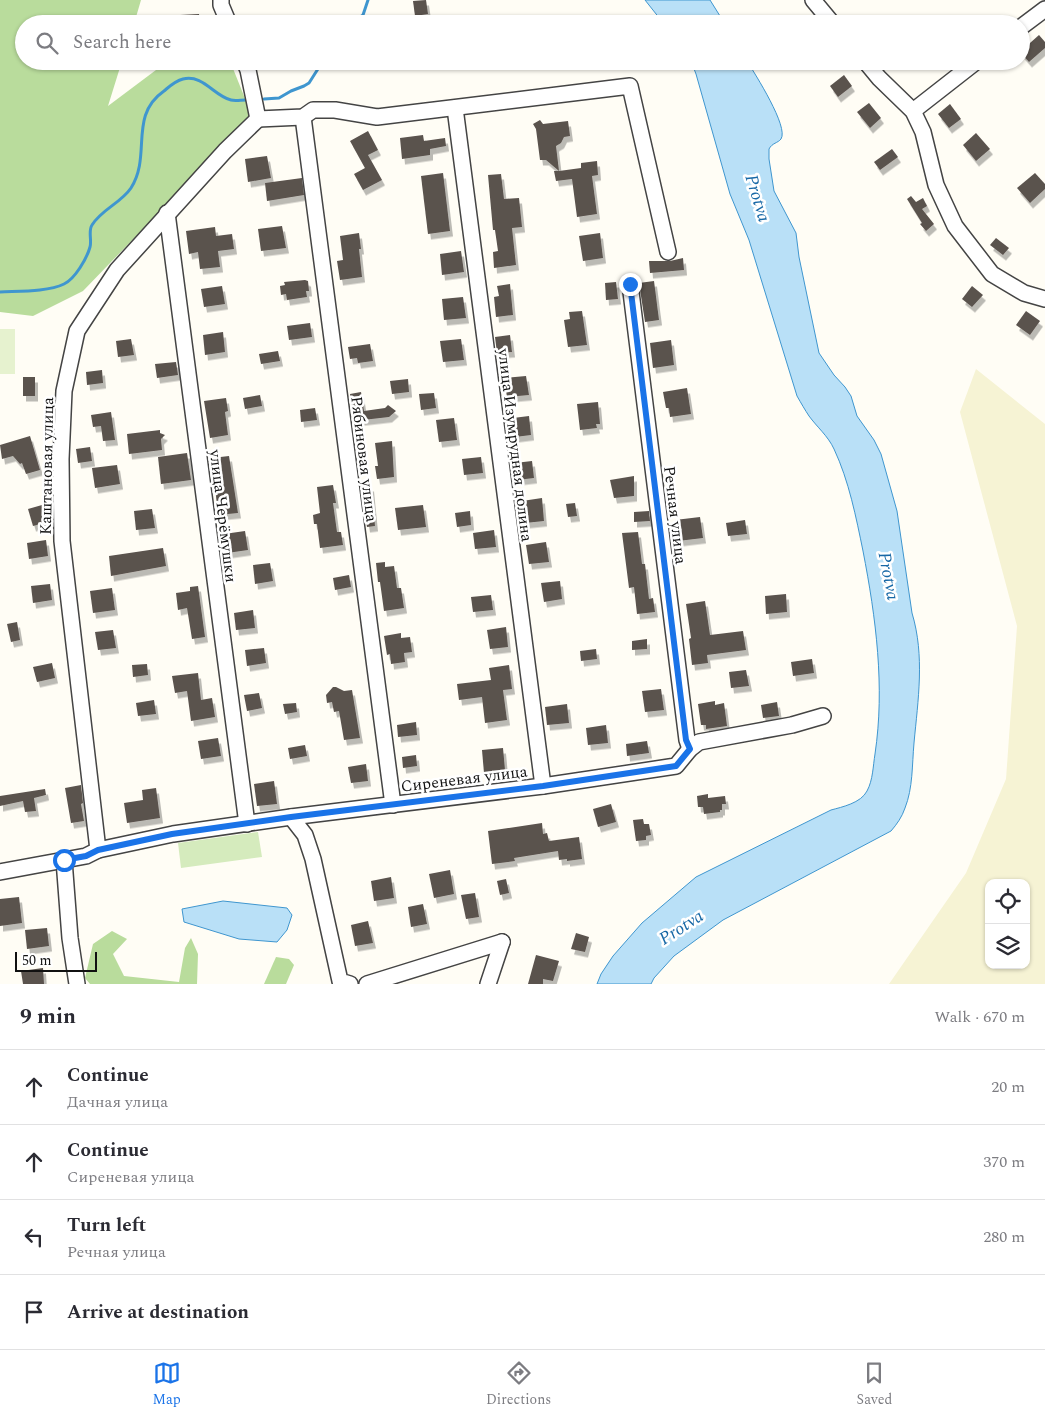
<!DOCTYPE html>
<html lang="en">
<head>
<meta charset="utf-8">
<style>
  body { margin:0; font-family:Spectral,serif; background:#f7f7f7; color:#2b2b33 }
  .controls { position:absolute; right:15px; bottom:15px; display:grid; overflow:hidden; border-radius:10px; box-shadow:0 1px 4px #0004 }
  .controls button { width:45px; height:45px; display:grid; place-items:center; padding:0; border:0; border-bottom:1px solid #e1e1e2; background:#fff; color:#2b2b33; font:25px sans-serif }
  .scale { position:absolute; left:15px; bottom:12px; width:82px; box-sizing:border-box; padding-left:5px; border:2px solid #111; border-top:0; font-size:14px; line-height:18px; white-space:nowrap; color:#111; -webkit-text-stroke:4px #fff; paint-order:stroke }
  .stop { position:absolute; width:15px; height:15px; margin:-11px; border:4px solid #1a73e8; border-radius:50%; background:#fff }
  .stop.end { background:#1a73e8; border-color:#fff; box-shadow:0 1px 5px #0008 }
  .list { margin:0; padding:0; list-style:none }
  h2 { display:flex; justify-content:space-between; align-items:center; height:65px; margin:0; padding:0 20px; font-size:21px }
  h2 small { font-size:16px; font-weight:400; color:#7c7c81 }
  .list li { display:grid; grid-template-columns:32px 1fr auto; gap:15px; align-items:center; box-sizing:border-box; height:75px; padding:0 20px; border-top:1px solid #e1e1e2 }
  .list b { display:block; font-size:19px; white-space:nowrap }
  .list p { margin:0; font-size:16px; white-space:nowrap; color:#7c7c81 }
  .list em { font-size:16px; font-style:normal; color:#7c7c81 }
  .icon { flex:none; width:28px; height:28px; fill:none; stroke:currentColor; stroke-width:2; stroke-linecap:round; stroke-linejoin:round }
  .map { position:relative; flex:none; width:1045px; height:984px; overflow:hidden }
  .search { position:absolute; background:#fff; box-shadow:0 1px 4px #0004; left:15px; right:15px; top:15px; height:55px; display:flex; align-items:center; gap:12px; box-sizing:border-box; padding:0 18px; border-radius:28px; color:#7c7c81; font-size:19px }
  .sheet { height:365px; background:#fff }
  nav { display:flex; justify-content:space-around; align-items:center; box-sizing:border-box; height:70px; border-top:1px solid #e1e1e2; background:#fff; font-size:14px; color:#7c7c81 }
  nav a { display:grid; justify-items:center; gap:2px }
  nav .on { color:#1a73e8 }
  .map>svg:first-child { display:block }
  .farmland { fill:#f6f3d4; fill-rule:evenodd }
  .green { fill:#d5ebbd }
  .forest { fill:#b9dc9c }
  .pitch { fill:#e6f2cf }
  .water { fill:#b9e0f7; stroke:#3f96cf }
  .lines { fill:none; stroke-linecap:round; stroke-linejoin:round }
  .stream { stroke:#3f96cf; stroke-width:3 }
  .building { fill:#5a524d; filter:url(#shadow) }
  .minor-casing { stroke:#444; stroke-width:18 }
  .minor { stroke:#fff; stroke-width:15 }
  .route { stroke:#1a73e8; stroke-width:6 }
  .labels { text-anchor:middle; stroke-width:5; stroke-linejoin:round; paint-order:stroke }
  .street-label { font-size:16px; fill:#111; stroke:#fff }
  .water-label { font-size:18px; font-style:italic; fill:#1768a6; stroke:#fff }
</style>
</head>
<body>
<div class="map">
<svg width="1045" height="984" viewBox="0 0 1045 984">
  <defs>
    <filter id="shadow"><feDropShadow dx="3" dy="5.5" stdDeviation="0" flood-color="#0004"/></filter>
  </defs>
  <rect width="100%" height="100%" fill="#fffdf5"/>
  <!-- farmland -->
  <path class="farmland" d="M976 369 1045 424V984H889L966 873 1006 779 1017 626 960 412ZM989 883H1026V965H989Z"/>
  <!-- green -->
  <path class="green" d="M258 832 262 857 181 868 178 843Z"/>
  <!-- forest -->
  <g class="forest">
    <path d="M0 0H141L134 24H24V61H122L108 106 168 61H230L252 116 83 291 33 316 0 312Z"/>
    <path d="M112 931 127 939 113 954 124 976 179 982 185 948 191 938 198 954 197 984H90L85 978 93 944Z"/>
    <path d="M276 957 289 959 294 965 286 984H264Z"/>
  </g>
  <!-- pitch -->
  <rect class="pitch" x="0" y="329" width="15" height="45"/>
  <!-- water -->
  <g class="water">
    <path d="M645 0H710L725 24H664Z"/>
    <path d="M691 61H747C755 74 789 127 781 139 778 143 772 143 769 149V159L774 191 796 233 799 257 819 353 834 375 845 387 851 396 857 416 874 440 881 454 897 511 912 613C925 656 918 700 914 743 912 765 913 788 905 808 902 817 897 824 891 831L723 920 674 956 654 978 651 984H597L601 974 613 956 642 923 696 877 831 810C842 807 861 803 867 791 873 780 873 766 875 754 885 687 876 618 863 551 856 517 849 481 834 449 828 436 817 427 809 416 805 410 801 403 797 396L749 240 730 194 696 74Z"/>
    <path d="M223 901 287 908 292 915 287 930 277 942 239 939 184 922 182 909Z"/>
  </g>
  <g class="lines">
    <!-- stream -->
    <g class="stream">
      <path d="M351 24 363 15 368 0"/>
      <path d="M264 99 279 98 291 91 304 86 309 83 323 61"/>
      <path d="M0 292C18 291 48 292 64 284 75 279 87 258 90 247 92 240 88 231 92 225 102 209 121 203 131 188 152 155 128 116 164 91 170 86 175 81 183 79 203 74 214 96 231 100 235 101 241 100 246 100"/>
    </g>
  </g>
  <!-- building -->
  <g class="building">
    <path d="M426 0 428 14 415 16 413 1Z"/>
    <path d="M199 14 200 24H180V15Z"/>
    <path d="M1039 35 1045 42V48L1029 62 1021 53V51Z"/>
    <path d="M844 75 852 86 838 97 830 86Z"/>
    <path d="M869 103 881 118 870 128 857 112Z"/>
    <path d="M950 104 961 119 949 128 938 114Z"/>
    <path d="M540 120 543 124 568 121 570 136 564 137 561 143 556 146 559 171 581 168V163L597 161 598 175 592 176 597 214 577 217 572 179 556 181 554 171H559L546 160H540L536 129 533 124Z"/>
    <path d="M368 131 378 150 368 155 382 180 363 190 354 174 365 168 350 141Z"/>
    <path d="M976 133 990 149 976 161 963 145Z"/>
    <path d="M423 135 424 141 445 138 446 146 430 149V155L402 159 400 138Z"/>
    <path d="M892 149 898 157 880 170 874 162Z"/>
    <path d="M267 156 271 178 248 182 245 159Z"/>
    <path d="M443 173 450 231 428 234 421 176Z"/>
    <path d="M1035 173 1045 184V189L1030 203 1017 188Z"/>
    <path d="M501 174 504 199 519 198 522 227 512 228 516 265 494 268 493 252 498 251 495 230H493L488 175Z"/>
    <path d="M302 178 304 195 267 201 265 183Z"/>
    <path d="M911 196 916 202 923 198 927 206 922 209 934 224 926 231 920 224 922 223 907 199Z"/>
    <path d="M282 226 286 248 261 251 258 229Z"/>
    <path d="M215 227 216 236 232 234 234 249 218 251 220 267 200 269 198 252 189 254 186 231Z"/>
    <path d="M359 233 361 249H359L362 277 340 280 337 261 343 260 340 236Z"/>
    <path d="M600 233 603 258 583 261 579 236Z"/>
    <path d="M996 238 1009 248 1003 255 990 245Z"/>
    <path d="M461 251 464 272 442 275 440 254Z"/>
    <path d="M683 258 684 270 650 273 649 261H670Z"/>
    <path d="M305 280 308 281 309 291H306L307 297 287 300 286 294 281 295 280 286 285 285 284 282Z"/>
    <path d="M654 281 659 320 645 322 639 283Z"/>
    <path d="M616 282 618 299 606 300 605 283Z"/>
    <path d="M510 284 513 315 496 317 494 297 499 296 497 286Z"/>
    <path d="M222 286 225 304 204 307 201 289Z"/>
    <path d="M972 286 983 295 972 307 962 299Z"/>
    <path d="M463 297 466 318 444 320 442 299Z"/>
    <path d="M582 311 587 345 568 347 564 320 570 319 569 312Z"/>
    <path d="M1026 311 1040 321 1030 335 1016 325Z"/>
    <path d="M310 323 312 337 289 340 287 326Z"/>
    <path d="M223 332 225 352 205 355 203 335Z"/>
    <path d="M510 335 512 352 497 353 495 337Z"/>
    <path d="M131 339 134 355 118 357 116 341Z"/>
    <path d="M461 339 464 360 443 362 440 341Z"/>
    <path d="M671 340 674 365 653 368 650 343Z"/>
    <path d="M370 344 373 361 358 363 357 358 350 359 348 347Z"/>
    <path d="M278 351 280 361 261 364 259 354Z"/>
    <path d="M176 362 178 375 157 378 155 364Z"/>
    <path d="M102 370 103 383 87 385 86 372Z"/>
    <path d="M526 376 529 395 507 397 504 378Z"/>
    <rect x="23" y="377" width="12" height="19"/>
    <path d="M408 379 409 392 392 394 390 381Z"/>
    <path d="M687 388 691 414 670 417 669 408H666L663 392Z"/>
    <path d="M361 392 364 411 385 408 388 405 396 411 389 417 354 421 350 394Z"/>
    <path d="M434 393 436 408 421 410 419 394Z"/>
    <path d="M260 395 262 406 245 409 243 398Z"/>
    <path d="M226 398 228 411 225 412 228 435 210 438 204 401Z"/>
    <path d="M598 402 600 424H596L597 428 580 430 577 404Z"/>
    <path d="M315 408 317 420 301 422 300 410Z"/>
    <path d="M111 412 115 440 103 441 101 426 93 427 91 415Z"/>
    <path d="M529 416 531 435 507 438 505 419Z"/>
    <path d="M454 418 457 440 439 442 436 420Z"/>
    <path d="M160 430V433L165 435 161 439 162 450 129 454 127 434Z"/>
    <path d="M30 436 40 470 26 474 22 463 20 464 13 456 2 459 0 445Z"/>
    <path d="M392 441 394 477 377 479 375 466H378L375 443Z"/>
    <path d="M90 447 92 461 78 463 76 449Z"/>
    <path d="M187 453 191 480 161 484 158 457Z"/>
    <path d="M229 456 238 513 218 515 212 458Z"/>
    <path d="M481 457 483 473 464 475 462 459Z"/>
    <path d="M532 461 534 478 517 480 515 463Z"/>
    <path d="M117 465 120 484 95 488 92 468Z"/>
    <path d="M634 476V496L614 498 610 480Z"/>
    <path d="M333 485 336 503H333L337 532H341L343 545 320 548 317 524H314L313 515 320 513 317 487Z"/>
    <path d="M371 486 375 526 367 527 361 487Z"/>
    <path d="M542 498 544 521 525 523 522 501Z"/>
    <path d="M49 503 52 521 33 526 28 509Z"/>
    <path d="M575 503 577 516 568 517 566 504Z"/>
    <path d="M423 505 426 527 398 530 395 508Z"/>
    <path d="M152 509 155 528 136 530 134 511Z"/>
    <path d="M470 511 471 525 457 527 455 513Z"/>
    <path d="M649 511 650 521 634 522V512Z"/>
    <path d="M700 517 703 538 678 541 675 520Z"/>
    <path d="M745 520 747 534 728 536 726 523Z"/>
    <path d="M494 530 496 547 475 549 473 533Z"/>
    <path d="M245 531 248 550 227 553 224 534Z"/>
    <path d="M638 532 642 564H645L649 599 653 598 655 612 637 614 634 587 629 588 622 533Z"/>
    <path d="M46 540 48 556 29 559 27 543Z"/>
    <path d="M546 542 549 562 529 564 526 545Z"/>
    <path d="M163 548 166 566 111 576 109 556Z"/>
    <path d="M385 562V567L394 566 397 588H401L404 608 384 611 380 582H378L376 563Z"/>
    <path d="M270 563 273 581 255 584 253 565Z"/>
    <path d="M349 575 351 587 335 590 333 578Z"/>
    <path d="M560 581 562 599 544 602 541 583Z"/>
    <path d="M50 584 52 600 33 603 31 586Z"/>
    <path d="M198 586 205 637 192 639 187 608 178 610 176 593 190 591V587Z"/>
    <path d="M112 588 115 610 93 613 90 591Z"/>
    <path d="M786 594 787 612 766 614 765 596Z"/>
    <path d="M491 595 493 610 473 612 471 597Z"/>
    <path d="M705 601 710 635 743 631 746 650 707 655 708 663 692 665 689 639 691 638 686 604Z"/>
    <path d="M253 610 255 628 236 630 234 613Z"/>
    <path d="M17 622 20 640 11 642 7 624Z"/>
    <path d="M506 627 508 647 490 649 487 630Z"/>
    <path d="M113 630 116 648 98 650 95 632Z"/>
    <path d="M401 633V638L410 637 412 652 404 653 405 662 391 664 390 654 387 655 384 636Z"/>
    <path d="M647 639V649L632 650V641Z"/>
    <path d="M264 648 266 663 247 666 245 650Z"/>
    <path d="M596 649 597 659 581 661 580 651Z"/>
    <path d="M812 659 814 673 793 676 791 662Z"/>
    <path d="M52 663 55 678 37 682 33 667Z"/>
    <path d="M147 664 148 675 133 677 132 665Z"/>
    <path d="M509 665 512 689 503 690 507 720 485 723 482 697 459 700 457 684 491 680 489 668Z"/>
    <path d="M746 670 749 686 731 688 729 672Z"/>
    <path d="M198 673 201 700 212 698 215 717 191 721 187 691 175 693 172 676Z"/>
    <path d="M333 687H336L344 691 352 690 360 738 344 740 339 711 334 712 332 702 327 703 326 695Z"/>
    <path d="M661 689 664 710 645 712 642 691Z"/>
    <path d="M259 693 262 708 247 711 244 695Z"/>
    <path d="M154 700 156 714 138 716 136 703Z"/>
    <path d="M715 701V705L724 703 727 726 706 729V725H701L698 704Z"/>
    <path d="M777 702 779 716 763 718 761 705Z"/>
    <path d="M296 703 297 712 285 714 283 704Z"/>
    <path d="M567 704 569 723 547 725 545 707Z"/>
    <path d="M416 722 417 735 398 737 397 725Z"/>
    <path d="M606 725 608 743 588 745 586 728Z"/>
    <path d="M218 738 221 756 201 759 198 741Z"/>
    <path d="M647 741 649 753 627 756 626 744Z"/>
    <path d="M305 745 307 756 290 759 288 748Z"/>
    <path d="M503 748 505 770 484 773 482 750Z"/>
    <path d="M416 755 417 766 403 768 402 757Z"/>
    <path d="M366 764 368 781 351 783 348 767Z"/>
    <path d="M274 781 277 804 257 806 254 784Z"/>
    <path d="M81 785 83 803 81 804 84 821 71 823 65 788Z"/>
    <path d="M156 788 160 818 127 823 124 803 143 800 142 790Z"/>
    <path d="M45 789 46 795 34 798 36 811 25 812 23 801 0 806V796Z"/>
    <path d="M708 794V798L725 796 726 804H722V810H720V812L704 814 703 807H698L697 796Z"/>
    <path d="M611 804 616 822 598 827 593 809Z"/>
    <path d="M643 819 644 824H649L651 835 646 836V840L636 841 633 820Z"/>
    <path d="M542 823 543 834 547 833 549 841 579 837 582 859 567 861V859L559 860 558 851 514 858 515 861 492 864 488 831Z"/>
    <path d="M450 870 454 894 434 898 429 874Z"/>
    <path d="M391 877 394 898 374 901 371 881Z"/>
    <path d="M506 879 509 893 500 895 497 881Z"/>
    <path d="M475 893 479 917 466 919 461 895Z"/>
    <path d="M19 897 22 923 0 926V899Z"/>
    <path d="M423 904 427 924 411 927 408 907Z"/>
    <path d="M368 921 373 943 355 946 351 925Z"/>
    <path d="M47 928 49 946 27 949 25 930Z"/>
    <path d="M576 933 589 937 585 952 571 949Z"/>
    <path d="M536 955 559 961 553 981 543 979V984H528Z"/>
    <path d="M43 968 44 984H23L21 971Z"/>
  </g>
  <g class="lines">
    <defs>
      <g id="minor">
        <path d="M221 0V5L229 24"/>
        <path d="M813 0 833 24"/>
        <path d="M1021 27 1045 9"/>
        <path d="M244 61 248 70 258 119"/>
        <path d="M865 61 879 78 913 111 923 132 936 185 955 226 992 274 1024 293 1045 299"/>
        <path d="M455 108 543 786"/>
        <path d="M913 111 977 61"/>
        <path d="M303 117 393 805"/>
        <path d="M258 119 303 117 313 110H335L377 117 630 86 668 252"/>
        <path d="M167 213 247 824"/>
        <path d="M630 284 687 740 690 749"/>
        <path d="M291 817 305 835 313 859 340 981 350 984"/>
        <path d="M98 850 62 541 61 459 64 391 77 331 117 270 225 151 258 119"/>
        <path d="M64 860 70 938 77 984"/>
        <path d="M0 872 86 856 98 850 173 834 291 817 543 786 676 766 690 749 699 742 792 725 823 716"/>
        <path d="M367 984 502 942"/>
        <path d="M488 984 502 942"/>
      </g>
    </defs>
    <!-- minor casing -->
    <use href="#minor" class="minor-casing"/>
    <!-- minor -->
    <use href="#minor" class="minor"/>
  </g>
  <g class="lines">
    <!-- route -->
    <path class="route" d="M64 860 86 856 98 850 172 834 291 817 543 786 676 766 690 749 686 740 630 284"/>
  </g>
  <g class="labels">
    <!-- street labels -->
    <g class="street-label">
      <text transform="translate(516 445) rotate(83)" y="6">улица Изумрудная долина</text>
      <text transform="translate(365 459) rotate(83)" y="6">Рябиновая улица</text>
      <text transform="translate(46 466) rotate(-89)" y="6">Каштановая улица</text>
      <text transform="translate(676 515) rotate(83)" y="6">Речная улица</text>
      <text transform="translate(224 516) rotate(83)" y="6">улица Черёмушки</text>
      <text transform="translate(464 778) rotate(-7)" y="6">Сиреневая улица</text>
    </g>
    <!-- water labels -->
    <g class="water-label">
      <text transform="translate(758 198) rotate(73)" y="6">Protva</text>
      <text transform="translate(889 576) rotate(79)" y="6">Protva</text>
      <text transform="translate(681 927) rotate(-33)" y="6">Protva</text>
    </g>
  </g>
</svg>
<div class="controls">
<button><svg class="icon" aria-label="locate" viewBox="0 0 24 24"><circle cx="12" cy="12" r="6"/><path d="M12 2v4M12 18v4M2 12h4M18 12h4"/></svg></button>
<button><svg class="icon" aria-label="layers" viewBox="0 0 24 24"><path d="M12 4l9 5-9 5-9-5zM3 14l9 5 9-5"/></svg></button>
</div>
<div class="scale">50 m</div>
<div class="stop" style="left:64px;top:860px"></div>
<div class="stop end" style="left:630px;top:284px"></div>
<div class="search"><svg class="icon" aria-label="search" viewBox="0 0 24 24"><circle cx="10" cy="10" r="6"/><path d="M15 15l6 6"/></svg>Search here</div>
</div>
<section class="sheet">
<h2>9 min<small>Walk · 670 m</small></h2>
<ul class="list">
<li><svg class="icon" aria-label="ahead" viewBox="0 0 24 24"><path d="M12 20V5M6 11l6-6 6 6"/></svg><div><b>Continue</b><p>Дачная улица</p></div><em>20 m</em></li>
<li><svg class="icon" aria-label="ahead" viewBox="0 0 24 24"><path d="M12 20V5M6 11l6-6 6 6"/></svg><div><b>Continue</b><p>Сиреневая улица</p></div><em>370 m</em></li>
<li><svg class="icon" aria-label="left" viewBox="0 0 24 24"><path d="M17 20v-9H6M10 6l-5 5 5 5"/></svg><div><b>Turn left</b><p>Речная улица</p></div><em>280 m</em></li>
<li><svg class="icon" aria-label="arrive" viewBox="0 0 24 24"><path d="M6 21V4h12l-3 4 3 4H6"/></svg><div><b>Arrive at destination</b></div></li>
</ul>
</section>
<nav>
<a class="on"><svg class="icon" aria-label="map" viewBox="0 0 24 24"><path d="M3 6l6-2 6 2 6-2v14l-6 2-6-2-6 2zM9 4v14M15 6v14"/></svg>Map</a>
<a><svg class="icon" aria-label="directions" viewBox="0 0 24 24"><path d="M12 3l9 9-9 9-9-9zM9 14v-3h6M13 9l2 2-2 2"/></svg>Directions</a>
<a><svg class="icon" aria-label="saved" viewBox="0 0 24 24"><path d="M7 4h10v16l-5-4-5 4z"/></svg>Saved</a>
</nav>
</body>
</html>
